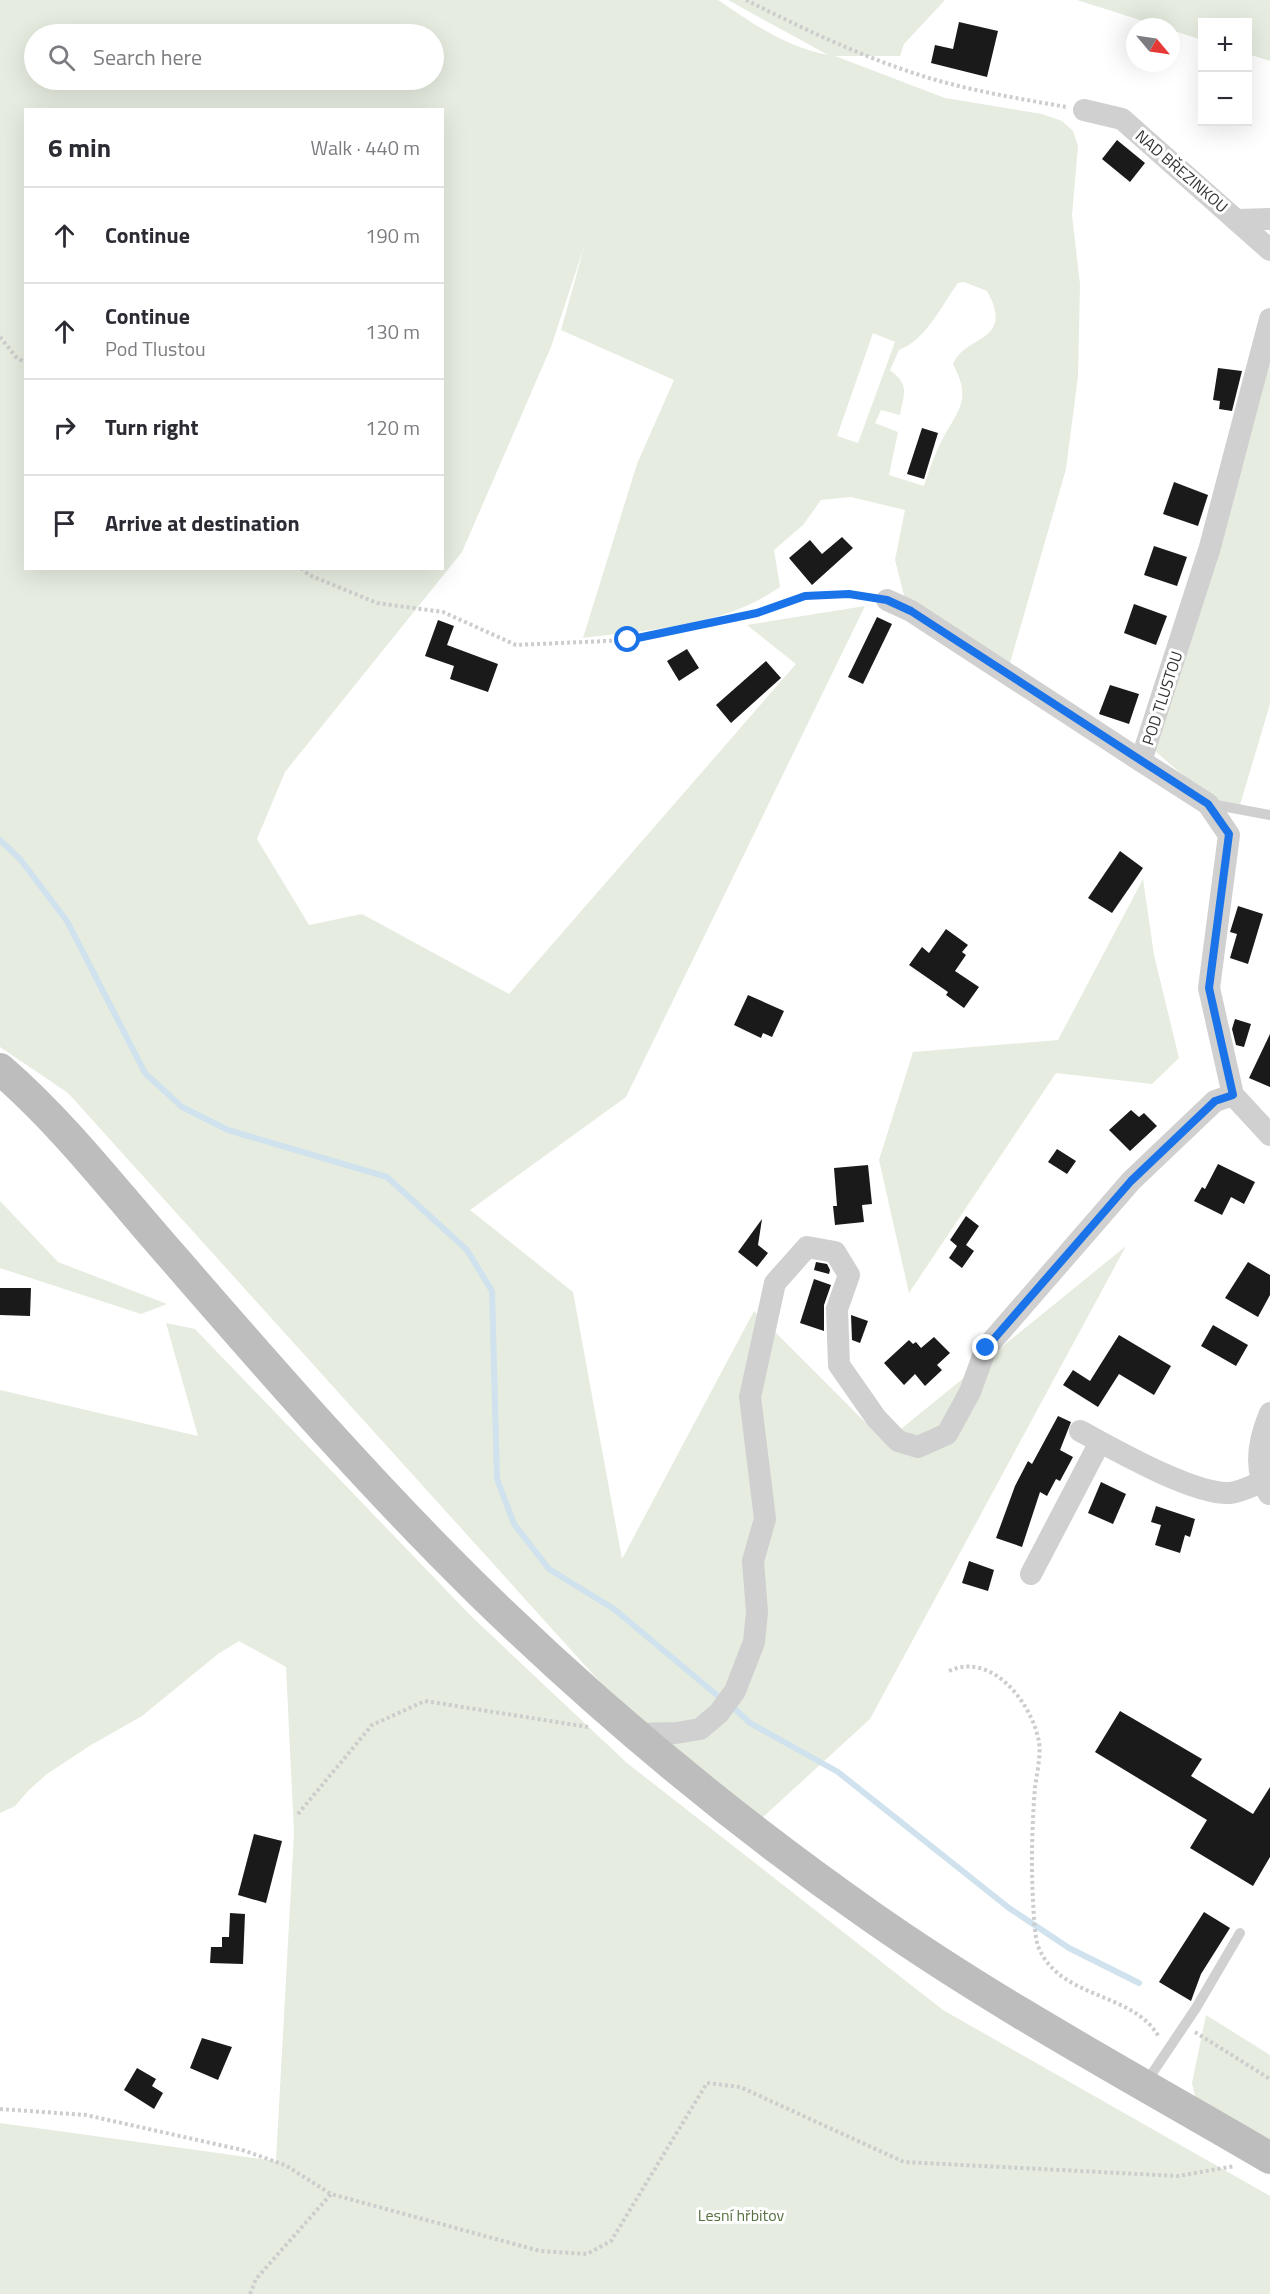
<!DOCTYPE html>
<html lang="en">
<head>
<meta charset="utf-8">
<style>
  body { margin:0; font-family:"Titillium Web",sans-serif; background:#f7f7f7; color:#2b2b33 }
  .controls { position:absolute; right:18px; top:18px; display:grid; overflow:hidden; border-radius:0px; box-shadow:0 6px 24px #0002 }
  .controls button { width:54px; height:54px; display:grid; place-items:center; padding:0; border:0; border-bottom:2px solid #e1e1e2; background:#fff; color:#2b2b33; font:30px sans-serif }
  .compass { position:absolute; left:1126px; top:18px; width:54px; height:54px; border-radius:50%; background:#fff; box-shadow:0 6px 24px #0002; rotate:119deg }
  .stop { position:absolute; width:18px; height:18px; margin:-14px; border:4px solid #1a73e8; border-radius:50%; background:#fff }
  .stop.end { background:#1a73e8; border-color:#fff; box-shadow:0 2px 6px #0008 }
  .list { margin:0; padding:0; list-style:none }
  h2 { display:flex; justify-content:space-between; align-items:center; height:78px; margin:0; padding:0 24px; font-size:26px }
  h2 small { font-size:20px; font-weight:400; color:#7c7c81 }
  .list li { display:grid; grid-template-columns:39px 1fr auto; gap:18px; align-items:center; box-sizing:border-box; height:96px; padding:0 24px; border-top:2px solid #e1e1e2 }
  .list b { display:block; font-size:22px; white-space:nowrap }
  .list p { margin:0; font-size:20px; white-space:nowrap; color:#7c7c81 }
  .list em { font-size:20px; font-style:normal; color:#7c7c81 }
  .icon { flex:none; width:33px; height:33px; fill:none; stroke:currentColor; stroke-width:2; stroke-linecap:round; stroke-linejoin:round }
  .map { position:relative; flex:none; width:1270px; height:2294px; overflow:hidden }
  .search { position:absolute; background:#fff; box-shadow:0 6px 24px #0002; left:24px; top:24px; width:420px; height:66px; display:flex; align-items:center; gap:15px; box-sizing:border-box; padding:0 21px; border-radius:33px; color:#7c7c81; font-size:22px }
  .panel { position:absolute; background:#fff; box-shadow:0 6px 24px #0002; left:24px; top:108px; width:420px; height:462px; border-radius:0px }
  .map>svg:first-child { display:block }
  .green { fill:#e6ecdf; fill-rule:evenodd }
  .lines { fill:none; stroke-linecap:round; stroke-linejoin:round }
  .stream { stroke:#cfe2ee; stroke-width:6 }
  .building { fill:#1a1a1a }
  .path { stroke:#cdcdcd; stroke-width:4; stroke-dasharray:3 3; stroke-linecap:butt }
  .lane { stroke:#d0d0d0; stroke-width:10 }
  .street { stroke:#d0d0d0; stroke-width:22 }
  .secondary { stroke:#bdbdbd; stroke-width:32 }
  .route { stroke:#1a73e8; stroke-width:8 }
  .labels { text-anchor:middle; stroke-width:6; stroke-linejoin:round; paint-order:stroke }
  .street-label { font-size:16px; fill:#333; stroke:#fff }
  .park-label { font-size:16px; fill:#56703f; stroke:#fff }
</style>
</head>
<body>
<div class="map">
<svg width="1270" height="2294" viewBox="0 0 1270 2294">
  <rect width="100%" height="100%" fill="#fff"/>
  <!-- green -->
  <g class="green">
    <path d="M0 0H718C753 24 786 47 828 55L728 0H945L904 44 900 56H835L945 98 1042 114 1062 121 1073 131 1078 146 1072 215 1080 284 1078 376 1066 469 1010 663 906 603 895 560 905 510 851 497 821 500 803 525 774 550 780 587C723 627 650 630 583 638L637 464 674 380 561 330 585 244 551 347 462 552 285 772 257 839 309 925 362 914 509 994 796 664 747 625 865 606 626 1097 470 1210 573 1292 622 1559 754 1311 885 1442 1126 1246 870 1719 762 1818 628 1713 68 1093 0 1047ZM34 34H434V80H34ZM26 110H442V568H26ZM964 282 987 291C1016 343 964 335 953 364 973 402 957 410 941 442 934 456 929 471 924 486L889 475 898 432 875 423 881 410 900 415C904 393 910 385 890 370L899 350C926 340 941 306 958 283ZM873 333 895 342 858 443 837 436Z"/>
    <path d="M1077 0H1270V61L1248 54V22H1202V40L1171 30V27H1162Z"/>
    <path d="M1270 361V704L1240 805 1210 799 1154 750Z"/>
    <path d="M1143 879 1154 955 1179 1058 1152 1084 1056 1073 909 1293 879 1160 913 1052 1058 1040Z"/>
    <path d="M0 1201 58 1262 167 1304 141 1314 0 1268Z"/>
    <path d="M166 1323 195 1329 472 1617 627 1763 943 2010 1270 2196V2294H0V2123L276 2161 294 1833 286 1667 239 1641 218 1654 142 1716 91 1745 47 1774 29 1790 15 1806 0 1813V1390L198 1436Z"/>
    <path d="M1206 2015 1270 2055V2140L1196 2100 1192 2083Z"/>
  </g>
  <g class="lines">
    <!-- stream -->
    <g class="stream">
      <path d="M0 840 20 859 67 921 145 1073 182 1107 228 1130 387 1177 467 1250 492 1291 497 1479 514 1524 549 1569 614 1609 718 1696"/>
      <path d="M735 1709 750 1723 838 1772 1009 1908 1069 1948 1139 1983"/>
    </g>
  </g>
  <!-- building -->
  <g class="building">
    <path d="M959 22 998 31 987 77 931 63 935 45 953 49Z"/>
    <path d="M1117 140 1145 163 1130 182 1102 159Z"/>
    <path d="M1218 368 1242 371 1232 411 1219 409 1220 401 1213 400Z"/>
    <path d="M922 428 938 433 924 479 907 474Z"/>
    <path d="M1174 482 1208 495 1198 526 1163 514Z"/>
    <path d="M842 537 853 548 812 585 789 558 810 540 822 554Z"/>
    <path d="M1154 546 1187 557 1177 586 1144 575Z"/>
    <path d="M1134 604 1167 616 1156 645 1124 633Z"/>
    <path d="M877 617 892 624 863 684 848 677Z"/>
    <path d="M438 620 454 626 447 645 498 664 488 692 450 679 454 666 425 656Z"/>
    <path d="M687 649 699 668 679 681 667 661Z"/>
    <path d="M766 661 781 678 731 723 716 705Z"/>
    <path d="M1110 685 1139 694 1129 724 1099 714Z"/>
    <path d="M1120 851 1143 868 1112 913 1088 898Z"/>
    <path d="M1238 906 1263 914 1248 964 1230 958 1237 934 1230 932Z"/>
    <path d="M946 929 968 945 962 952 966 955 955 971 979 987 964 1008 946 995 948 992 909 965 922 947 929 953Z"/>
    <path d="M748 995 784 1011 772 1037 763 1033 761 1038 734 1025Z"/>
    <path d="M1235 1019 1251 1024 1244 1047 1236 1045 1232 1029Z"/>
    <path d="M1270 1034V1087L1249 1078Z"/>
    <path d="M1131 1110 1139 1117 1144 1113 1157 1126 1130 1151 1109 1130Z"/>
    <path d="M1057 1149 1076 1161 1067 1174 1048 1162Z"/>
    <path d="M1218 1164 1255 1182 1244 1204 1231 1197 1222 1215 1194 1201 1202 1187 1205 1189Z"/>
    <path d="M868 1165 872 1204 862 1205 864 1222 835 1225 833 1206H837L834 1168Z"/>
    <path d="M966 1216 979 1226 966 1245 974 1251 962 1268 949 1258 957 1246 950 1240Z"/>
    <path d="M762 1219 758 1245 768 1253 757 1267 738 1252Z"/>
    <path d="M816 1262 827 1264 830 1270 829 1274 814 1270Z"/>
    <path d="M1248 1262 1270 1275V1295L1258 1317 1225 1298Z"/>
    <path d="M814 1279 831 1285 824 1305V1331L800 1323Z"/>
    <path d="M0 1288H31L30 1316 0 1315Z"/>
    <path d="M851 1315 868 1321 860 1343 852 1340Z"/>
    <path d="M1213 1325 1248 1345 1236 1366 1201 1346Z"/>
    <path d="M1119 1335 1171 1366 1154 1395 1119 1374 1098 1407 1063 1385 1073 1370 1090 1381Z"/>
    <path d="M934 1337 950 1353 937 1365 942 1370 925 1386 915 1374 904 1385 884 1363 909 1340 913 1344 916 1342 921 1348Z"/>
    <path d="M1058 1416 1071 1422 1060 1450 1073 1457 1060 1481 1056 1479 1047 1496 1040 1492 1022 1547 996 1538 1015 1486 1028 1461 1032 1464Z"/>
    <path d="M1101 1482 1126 1494 1113 1524 1088 1513Z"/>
    <path d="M1156 1506 1195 1519 1190 1537 1185 1535 1180 1553 1155 1545 1161 1525 1151 1522Z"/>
    <path d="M969 1561 994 1570 988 1591 962 1583Z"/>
    <path d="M1120 1711 1202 1759 1191 1776 1253 1814 1270 1787V1857L1253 1886 1190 1848 1207 1820 1095 1752Z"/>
    <path d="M254 1834 282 1841 266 1903 238 1895Z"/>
    <path d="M1204 1912 1230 1928 1201 1974 1191 2001 1159 1982Z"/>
    <path d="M230 1913 245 1914 243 1964 210 1963 211 1947H222V1937H229Z"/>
    <path d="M202 2038 232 2047 218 2080 190 2068Z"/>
    <path d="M137 2068 156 2079 152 2086 163 2093 154 2109 124 2090Z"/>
  </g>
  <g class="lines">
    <!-- path -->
    <g class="path">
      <path d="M746 0C806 30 870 61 936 80 978 92 1022 99 1066 107"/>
      <path d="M0 337 16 357 26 363"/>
      <path d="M301 568 309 575 377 603 443 612 516 645 628 640 757 613 805 596 849 594 869 597"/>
      <path d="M949 1671C992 1651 1032 1703 1039 1742 1041 1756 1037 1773 1035 1787 1032 1826 1031 1862 1033 1901 1034 1915 1034 1933 1038 1946 1059 2000 1133 1991 1159 2037"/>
      <path d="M298 1814 372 1725 425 1701 588 1727"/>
      <path d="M1195 2032 1270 2079"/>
      <path d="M0 2109 86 2115 242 2150 285 2165 331 2194 540 2251 587 2254 611 2241 707 2083 740 2087 904 2162 1178 2176 1235 2166"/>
      <path d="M250 2294 256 2279 331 2194"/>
    </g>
    <!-- lane -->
    <g class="lane">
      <path d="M1211 804 1270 815"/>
      <path d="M1145 2084 1196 2008 1240 1933"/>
    </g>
    <!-- street -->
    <g class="street">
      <path d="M1084 110 1122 119 1270 250"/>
      <path d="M1237 220 1270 219"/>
      <path d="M1270 319 1210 547 1141 761 1208 804 1229 835 1209 988 1233 1095 1270 1135"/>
      <path d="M887 600 911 611 1141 761"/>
      <path d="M1080 1431C1114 1449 1193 1495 1230 1493 1240 1492 1252 1486 1261 1482"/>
      <path d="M1269 1494C1253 1470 1259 1439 1270 1413"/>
      <path d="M1031 1574 1100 1442"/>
      <path d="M634 1734 676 1733 700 1729 719 1713 735 1691 754 1642 757 1612 753 1561 765 1519 750 1397 775 1283 807 1247 835 1252 849 1275 837 1309 839 1365 876 1418 898 1441 918 1447 947 1434 970 1392 986 1348 1131 1181 1215 1101 1233 1095"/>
    </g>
    <!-- secondary -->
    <path class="secondary" d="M0 1069C66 1126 119 1197 177 1262 275 1375 374 1488 481 1593 602 1711 733 1820 872 1917 999 2006 1137 2080 1270 2158"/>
  </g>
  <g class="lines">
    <!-- route -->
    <path class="route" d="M628 640 757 613 805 596 849 594 887 600 911 611 1208 804 1229 834 1209 988 1233 1095 1215 1101 1131 1181 986 1348"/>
  </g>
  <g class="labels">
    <!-- street labels -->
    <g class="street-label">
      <text transform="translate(1182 171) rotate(41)" y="6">NAD BŘEZINKOU</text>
      <text transform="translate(1162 698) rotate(-72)" y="6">POD TLUSTOU</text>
    </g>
    <!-- park labels -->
    <g class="park-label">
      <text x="741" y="2221">Lesní hřbitov</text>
    </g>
  </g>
</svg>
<div class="controls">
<button>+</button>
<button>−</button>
</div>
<svg class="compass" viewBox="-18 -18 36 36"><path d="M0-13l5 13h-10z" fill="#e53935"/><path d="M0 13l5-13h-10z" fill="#7c7c81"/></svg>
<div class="stop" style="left:628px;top:640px"></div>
<div class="stop end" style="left:986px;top:1348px"></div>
<div class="search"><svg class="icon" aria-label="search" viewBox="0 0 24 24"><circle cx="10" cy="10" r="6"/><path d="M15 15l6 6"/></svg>Search here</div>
<section class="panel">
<h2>6 min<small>Walk · 440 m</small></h2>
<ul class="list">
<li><svg class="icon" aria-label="ahead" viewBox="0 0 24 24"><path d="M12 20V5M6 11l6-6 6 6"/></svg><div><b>Continue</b></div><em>190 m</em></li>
<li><svg class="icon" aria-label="ahead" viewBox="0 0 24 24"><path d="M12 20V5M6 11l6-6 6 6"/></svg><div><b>Continue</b><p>Pod Tlustou</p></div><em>130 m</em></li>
<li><svg class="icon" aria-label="right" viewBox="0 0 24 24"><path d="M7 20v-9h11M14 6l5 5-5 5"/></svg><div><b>Turn right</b></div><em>120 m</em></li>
<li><svg class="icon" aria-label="arrive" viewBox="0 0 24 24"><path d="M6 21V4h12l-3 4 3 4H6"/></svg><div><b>Arrive at destination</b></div></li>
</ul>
</section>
</div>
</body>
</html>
